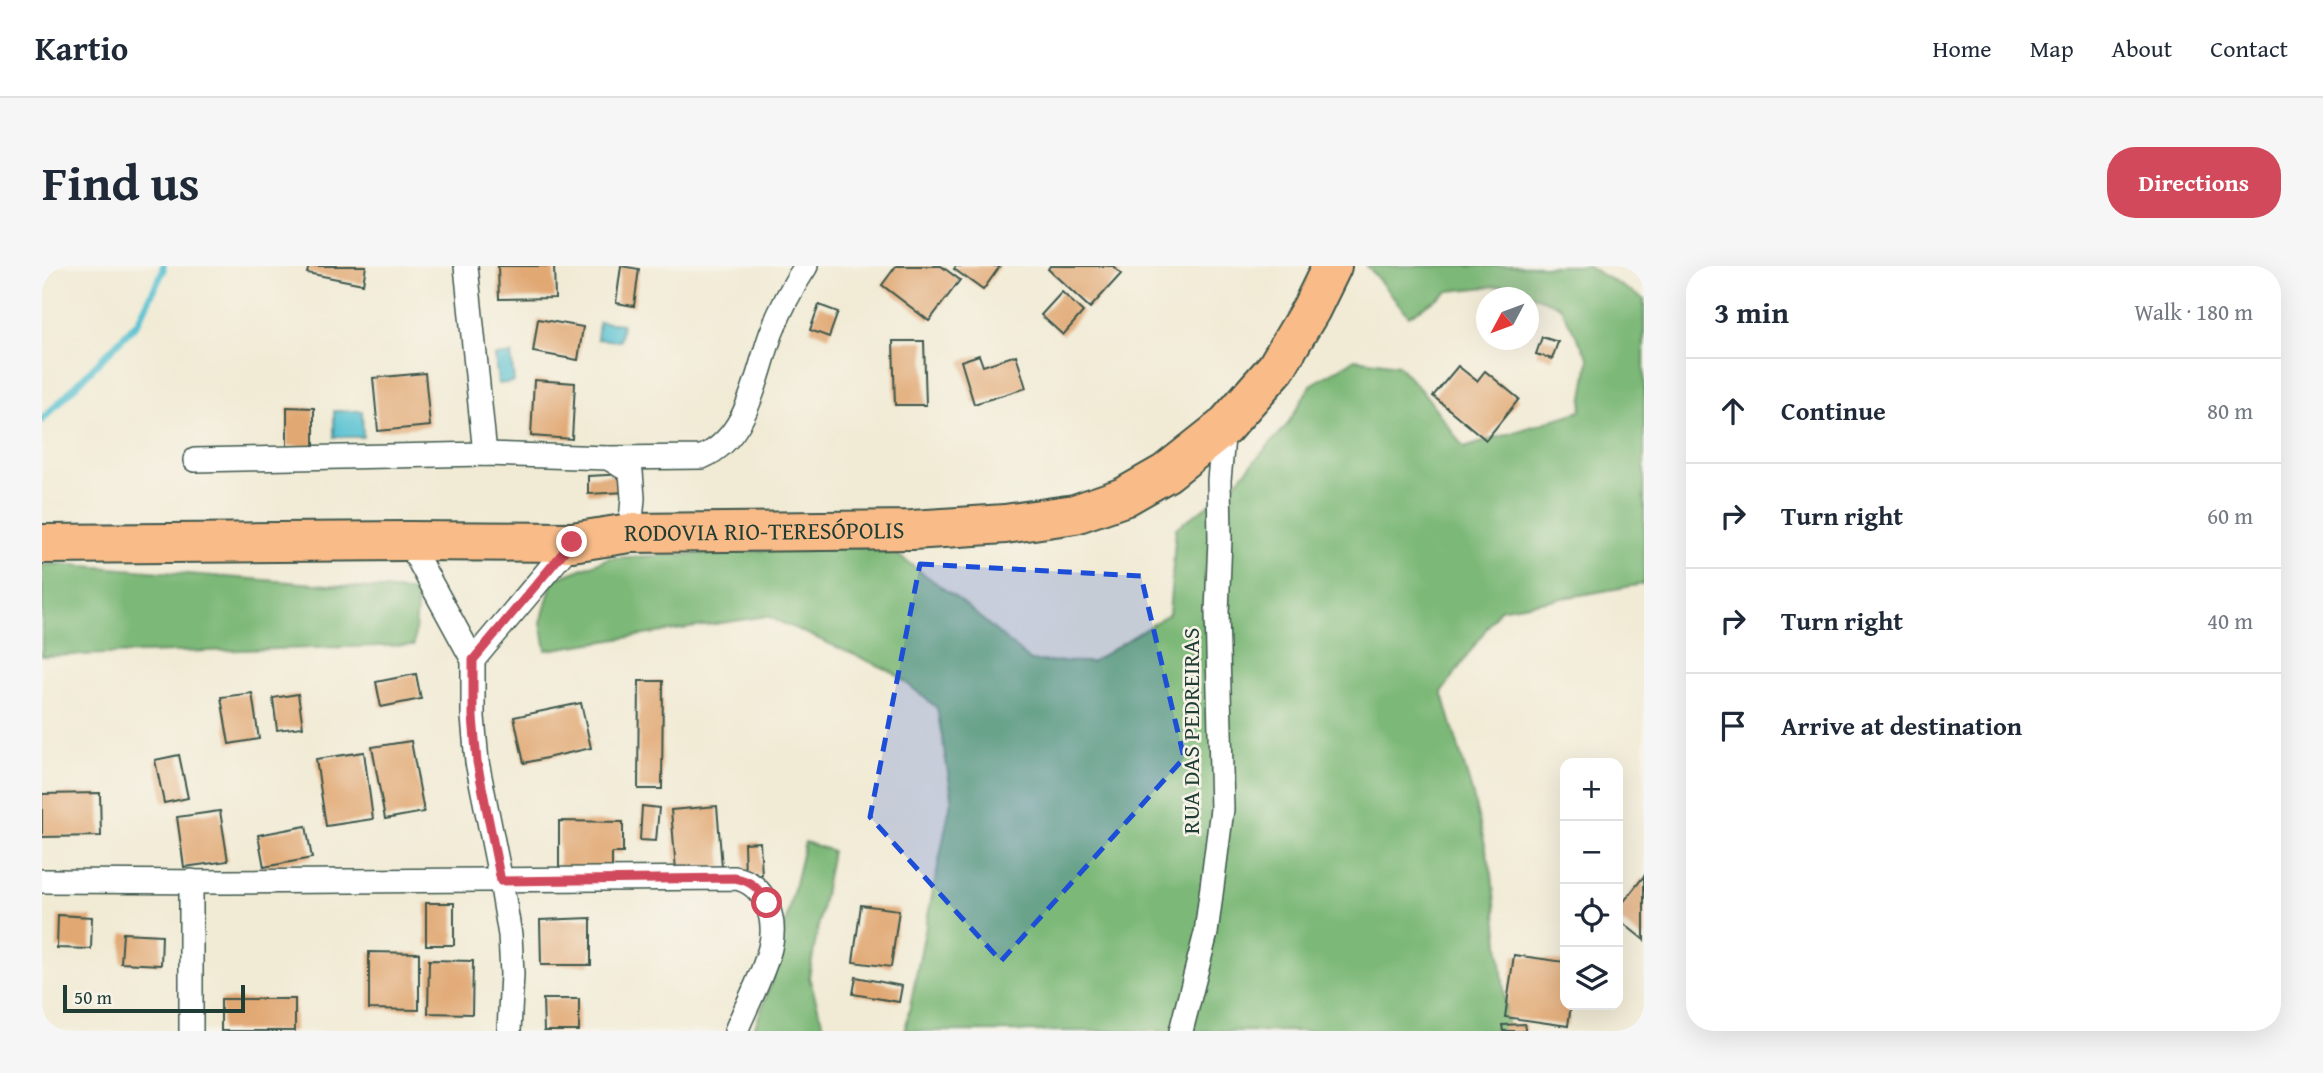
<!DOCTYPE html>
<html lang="en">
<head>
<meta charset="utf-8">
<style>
  body { margin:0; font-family:"Gentium Book Plus",serif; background:#f6f6f7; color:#1f2937 }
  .controls { position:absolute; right:21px; bottom:21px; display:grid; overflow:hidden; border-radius:14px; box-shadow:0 7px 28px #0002 }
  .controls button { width:63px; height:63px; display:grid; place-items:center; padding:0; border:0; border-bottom:2px solid #e0e1e3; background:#fff; color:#1f2937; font:35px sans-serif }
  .compass { position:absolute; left:1434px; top:21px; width:63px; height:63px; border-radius:50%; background:#fff; box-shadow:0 7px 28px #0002; rotate:229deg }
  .scale { position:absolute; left:21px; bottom:18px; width:182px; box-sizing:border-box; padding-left:7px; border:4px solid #1f3d34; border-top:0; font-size:19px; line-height:24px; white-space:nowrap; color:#1f3d34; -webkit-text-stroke:5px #f7f3e8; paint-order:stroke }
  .stop { position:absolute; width:21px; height:21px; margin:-16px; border:5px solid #d1495b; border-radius:50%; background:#fff }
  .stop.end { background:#d1495b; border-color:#fff; box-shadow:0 2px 7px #0008 }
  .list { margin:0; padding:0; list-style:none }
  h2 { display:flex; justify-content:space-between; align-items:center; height:91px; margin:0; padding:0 28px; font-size:30px }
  h2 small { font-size:23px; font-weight:400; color:#747a83 }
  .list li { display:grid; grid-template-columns:46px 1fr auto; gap:21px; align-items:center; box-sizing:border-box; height:105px; padding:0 28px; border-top:2px solid #e0e1e3 }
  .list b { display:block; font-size:26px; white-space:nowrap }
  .list em { font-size:23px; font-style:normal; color:#747a83 }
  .icon { flex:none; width:38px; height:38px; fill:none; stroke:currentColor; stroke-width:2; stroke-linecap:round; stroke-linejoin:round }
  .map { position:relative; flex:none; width:1602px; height:765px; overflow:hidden; border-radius:28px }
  header { display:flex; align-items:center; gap:42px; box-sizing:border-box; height:98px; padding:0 35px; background:#fff; border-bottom:2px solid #e0e1e3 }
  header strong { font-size:33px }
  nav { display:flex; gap:38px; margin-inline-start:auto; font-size:24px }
  .intro { display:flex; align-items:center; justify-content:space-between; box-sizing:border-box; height:168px; padding:0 42px }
  h1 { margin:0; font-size:49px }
  .button { padding:18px 32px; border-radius:28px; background:#d1495b; color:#fff; font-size:24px; font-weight:700 }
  main { display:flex; gap:42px; padding:0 42px }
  aside { flex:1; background:#fff; border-radius:28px; box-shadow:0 7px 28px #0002 }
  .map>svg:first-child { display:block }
  .forest { fill:#7cb877; stroke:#4e7a56; stroke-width:2 }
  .water { fill:#56c1d2; stroke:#3a7f83; stroke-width:2 }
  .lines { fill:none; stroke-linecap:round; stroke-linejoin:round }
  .stream { stroke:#56c1d2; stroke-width:7 }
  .building { fill:#e1a873 }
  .minor-casing { stroke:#3e574c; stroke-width:26 }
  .trunk-casing { stroke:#3e574c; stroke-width:42 }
  .minor { stroke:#fff; stroke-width:23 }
  .trunk { stroke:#f9bc89; stroke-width:38 }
  .route { stroke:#d1495b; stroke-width:9 }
  .marked { fill:#1d4ed8; fill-opacity:0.2; stroke:#1d4ed8; stroke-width:5; stroke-dasharray:14 9; stroke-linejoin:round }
  .labels { text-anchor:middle; stroke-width:5; stroke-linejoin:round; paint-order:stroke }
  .street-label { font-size:24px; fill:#1f3d34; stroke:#f7f3e8 }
</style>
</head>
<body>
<header>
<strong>Kartio</strong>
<nav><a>Home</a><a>Map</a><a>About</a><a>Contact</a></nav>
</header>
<div class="intro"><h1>Find us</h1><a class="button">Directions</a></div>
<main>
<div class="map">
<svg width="1602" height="765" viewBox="0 0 1602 765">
  <rect width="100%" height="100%" fill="#f7f3e8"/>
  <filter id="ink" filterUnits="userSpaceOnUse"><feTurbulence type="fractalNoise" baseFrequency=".0143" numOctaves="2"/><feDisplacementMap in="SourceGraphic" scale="14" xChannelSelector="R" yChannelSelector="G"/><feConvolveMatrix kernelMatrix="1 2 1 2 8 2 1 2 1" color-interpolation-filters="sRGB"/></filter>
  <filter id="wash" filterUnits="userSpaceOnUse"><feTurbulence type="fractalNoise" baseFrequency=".00686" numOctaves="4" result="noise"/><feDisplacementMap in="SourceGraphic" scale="28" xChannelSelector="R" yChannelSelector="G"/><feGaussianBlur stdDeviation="1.57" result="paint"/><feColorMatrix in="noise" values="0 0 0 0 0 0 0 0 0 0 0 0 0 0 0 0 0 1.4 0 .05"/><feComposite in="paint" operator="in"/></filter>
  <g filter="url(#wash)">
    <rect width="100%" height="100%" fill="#f1ebd5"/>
    <!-- forest -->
    <g class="forest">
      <path d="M1325 0H1545L1602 33V318L1458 343 1400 426 1430 526 1450 608 1466 765H863L910 530 895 442 851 406 725 350 504 384 499 356 511 314 567 292 842 279 920 336 989 395 1050 396 1127 348 1134 262 1187 224 1245 159 1269 119 1313 93 1356 99 1385 131 1422 182 1539 145 1547 93 1518 40 1465 19 1407 25 1367 50Z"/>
      <path d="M17 298 376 326 372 379 0 390V299Z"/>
      <path d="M763 576 790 585 767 711 783 765H711L729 718Z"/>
    </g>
    <!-- water -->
    <g class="water">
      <path d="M557 56 580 58 578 75 555 73Z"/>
      <path d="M469 88 472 116 456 118 453 90Z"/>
      <path d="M292 145H320L321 171H292Z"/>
    </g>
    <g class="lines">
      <!-- stream -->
      <path class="stream" d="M0 154 96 56 121 5V0"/>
    </g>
    <g id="blocks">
      <!-- building -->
      <g class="building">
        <path d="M267 0H324L321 18 265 7Z"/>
        <path d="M456 0H512L513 32 457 33Z"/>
        <path d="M579 0 597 3 592 40 574 37Z"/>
        <path d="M854 0H899L918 14 887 55 840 19Z"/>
        <path d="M914 0H958L941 24 912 3Z"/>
        <path d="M1008 0H1071L1079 8 1048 42 1006 3Z"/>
        <path d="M1020 26 1041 46 1021 69 999 49Z"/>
        <path d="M777 39 796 46 787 71 768 64Z"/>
        <path d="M496 53 541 61 536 94 491 86Z"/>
        <path d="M1500 71 1516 76 1510 93 1494 88Z"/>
        <path d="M851 75H882L884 139H853Z"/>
        <path d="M937 89 941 100 974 89 984 122 932 138 919 95Z"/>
        <path d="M1416 100 1435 115 1443 105 1477 133 1444 174 1391 130Z"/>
        <path d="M383 107 388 160 336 165 331 112Z"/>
        <path d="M492 114 533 117 530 173 489 170Z"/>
        <path d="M245 141 272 142V181L245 180Z"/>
        <path d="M584 208 585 226 546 228V210Z"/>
        <path d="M374 408 379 433 339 441 334 416Z"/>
        <path d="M597 415H621L620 523H596Z"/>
        <path d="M210 427 217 473 187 478 179 431Z"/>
        <path d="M256 428 261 461 235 464 231 432Z"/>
        <path d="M539 437 549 482 482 497 472 451Z"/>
        <path d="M369 475 382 546 343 553 330 481Z"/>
        <path d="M322 486 331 553 284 560 274 493Z"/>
        <path d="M137 489 146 532 122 537 113 494Z"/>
        <path d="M58 527 59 570 0 571V528Z"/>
        <path d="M600 540 617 542 614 575 598 574Z"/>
        <path d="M675 540 680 601 634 604 629 544Z"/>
        <path d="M178 545 186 595 142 601 135 551Z"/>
        <path d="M517 555 581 556V587H570V609H517Z"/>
        <path d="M264 560 270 592 222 601 216 569Z"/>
        <path d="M718 576 720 609 703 610 702 577Z"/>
        <path d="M1602 610V674L1576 653V643Z"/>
        <rect x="384" y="637" width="28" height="42"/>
        <path d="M819 639 857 644 849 701 811 696Z"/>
        <path d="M16 649 50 651 49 683 15 682Z"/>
        <path d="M549 652V699H499L498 654Z"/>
        <path d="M81 667 120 669 119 699 79 697Z"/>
        <path d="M327 686 377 687V744L327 743Z"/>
        <path d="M1472 689 1523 696V739H1529L1526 760 1463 751Z"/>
        <path d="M387 694 431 695 430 748 386 747Z"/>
        <path d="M814 711 860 720 857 736 811 728Z"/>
        <rect x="179" y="733" width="74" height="32"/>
        <path d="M501 733H537V765H502Z"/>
        <path d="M1483 758V765H1461L1460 759Z"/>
      </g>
    </g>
  </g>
  <g filter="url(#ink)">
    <use href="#blocks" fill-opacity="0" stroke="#3e574c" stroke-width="2"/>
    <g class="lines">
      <defs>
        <g id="minor">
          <path d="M424 0 443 188"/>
          <path d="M566 192 589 206 591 232 588 267"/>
          <path d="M153 194 443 188 566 192 660 191C706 172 714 110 729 68 738 44 750 21 764 0"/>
          <path d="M366 275 431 394V451L435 496 459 615 468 669 470 708 467 765"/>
          <path d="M431 394 530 276"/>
          <path d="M0 615 183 616 693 612C724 617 735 654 728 682 721 710 705 738 694 765"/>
          <path d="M149 765V615"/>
          <path d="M1139 765 1164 667 1180 543 1175 346 1178 273 1177 214 1182 161"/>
        </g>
        <g id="trunk">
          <path id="s1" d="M0 278 366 275 530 276 588 267 870 264 963 258 1033 248 1082 231 1124 207 1182 161 1234 102 1269 43 1290 0"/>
        </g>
      </defs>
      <!-- minor casing -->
      <use href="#minor" class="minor-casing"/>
      <!-- trunk casing -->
      <use href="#trunk" class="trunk-casing"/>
      <!-- minor -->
      <use href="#minor" class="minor"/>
      <!-- trunk -->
      <use href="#trunk" class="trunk"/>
    </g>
  </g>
  <g class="lines" filter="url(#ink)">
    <!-- route -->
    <path class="route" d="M530 276 431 394V451L435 496 459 615 693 612C710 615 716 622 725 637"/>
  </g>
  <!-- marked area -->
  <path class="marked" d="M878 298 1099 310 1142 492 959 695 828 551Z"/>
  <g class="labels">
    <!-- street labels -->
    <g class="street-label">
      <text dy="8" stroke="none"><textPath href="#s1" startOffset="723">RODOVIA RIO-TERESÓPOLIS</textPath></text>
      <text transform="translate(1149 465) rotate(-90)" y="8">RUA DAS PEDREIRAS</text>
    </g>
  </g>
</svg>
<div class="controls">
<button>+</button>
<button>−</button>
<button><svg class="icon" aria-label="locate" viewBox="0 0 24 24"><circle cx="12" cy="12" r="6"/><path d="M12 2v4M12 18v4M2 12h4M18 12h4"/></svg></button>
<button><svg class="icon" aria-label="layers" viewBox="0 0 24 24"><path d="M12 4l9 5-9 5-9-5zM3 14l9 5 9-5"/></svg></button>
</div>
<svg class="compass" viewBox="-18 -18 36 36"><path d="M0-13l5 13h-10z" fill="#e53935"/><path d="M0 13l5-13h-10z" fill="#747a83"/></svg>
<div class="scale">50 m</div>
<div class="stop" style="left:725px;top:637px"></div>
<div class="stop end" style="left:530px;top:276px"></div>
</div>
<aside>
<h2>3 min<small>Walk · 180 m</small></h2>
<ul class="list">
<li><svg class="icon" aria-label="ahead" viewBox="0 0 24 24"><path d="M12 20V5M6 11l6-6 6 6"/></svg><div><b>Continue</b></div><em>80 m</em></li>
<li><svg class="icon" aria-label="right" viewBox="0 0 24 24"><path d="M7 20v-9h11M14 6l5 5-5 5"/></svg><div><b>Turn right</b></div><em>60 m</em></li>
<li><svg class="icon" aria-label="right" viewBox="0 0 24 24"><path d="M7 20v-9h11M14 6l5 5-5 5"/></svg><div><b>Turn right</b></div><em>40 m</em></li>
<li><svg class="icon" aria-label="arrive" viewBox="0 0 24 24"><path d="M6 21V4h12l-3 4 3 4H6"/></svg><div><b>Arrive at destination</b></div></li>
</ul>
</aside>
</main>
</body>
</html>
